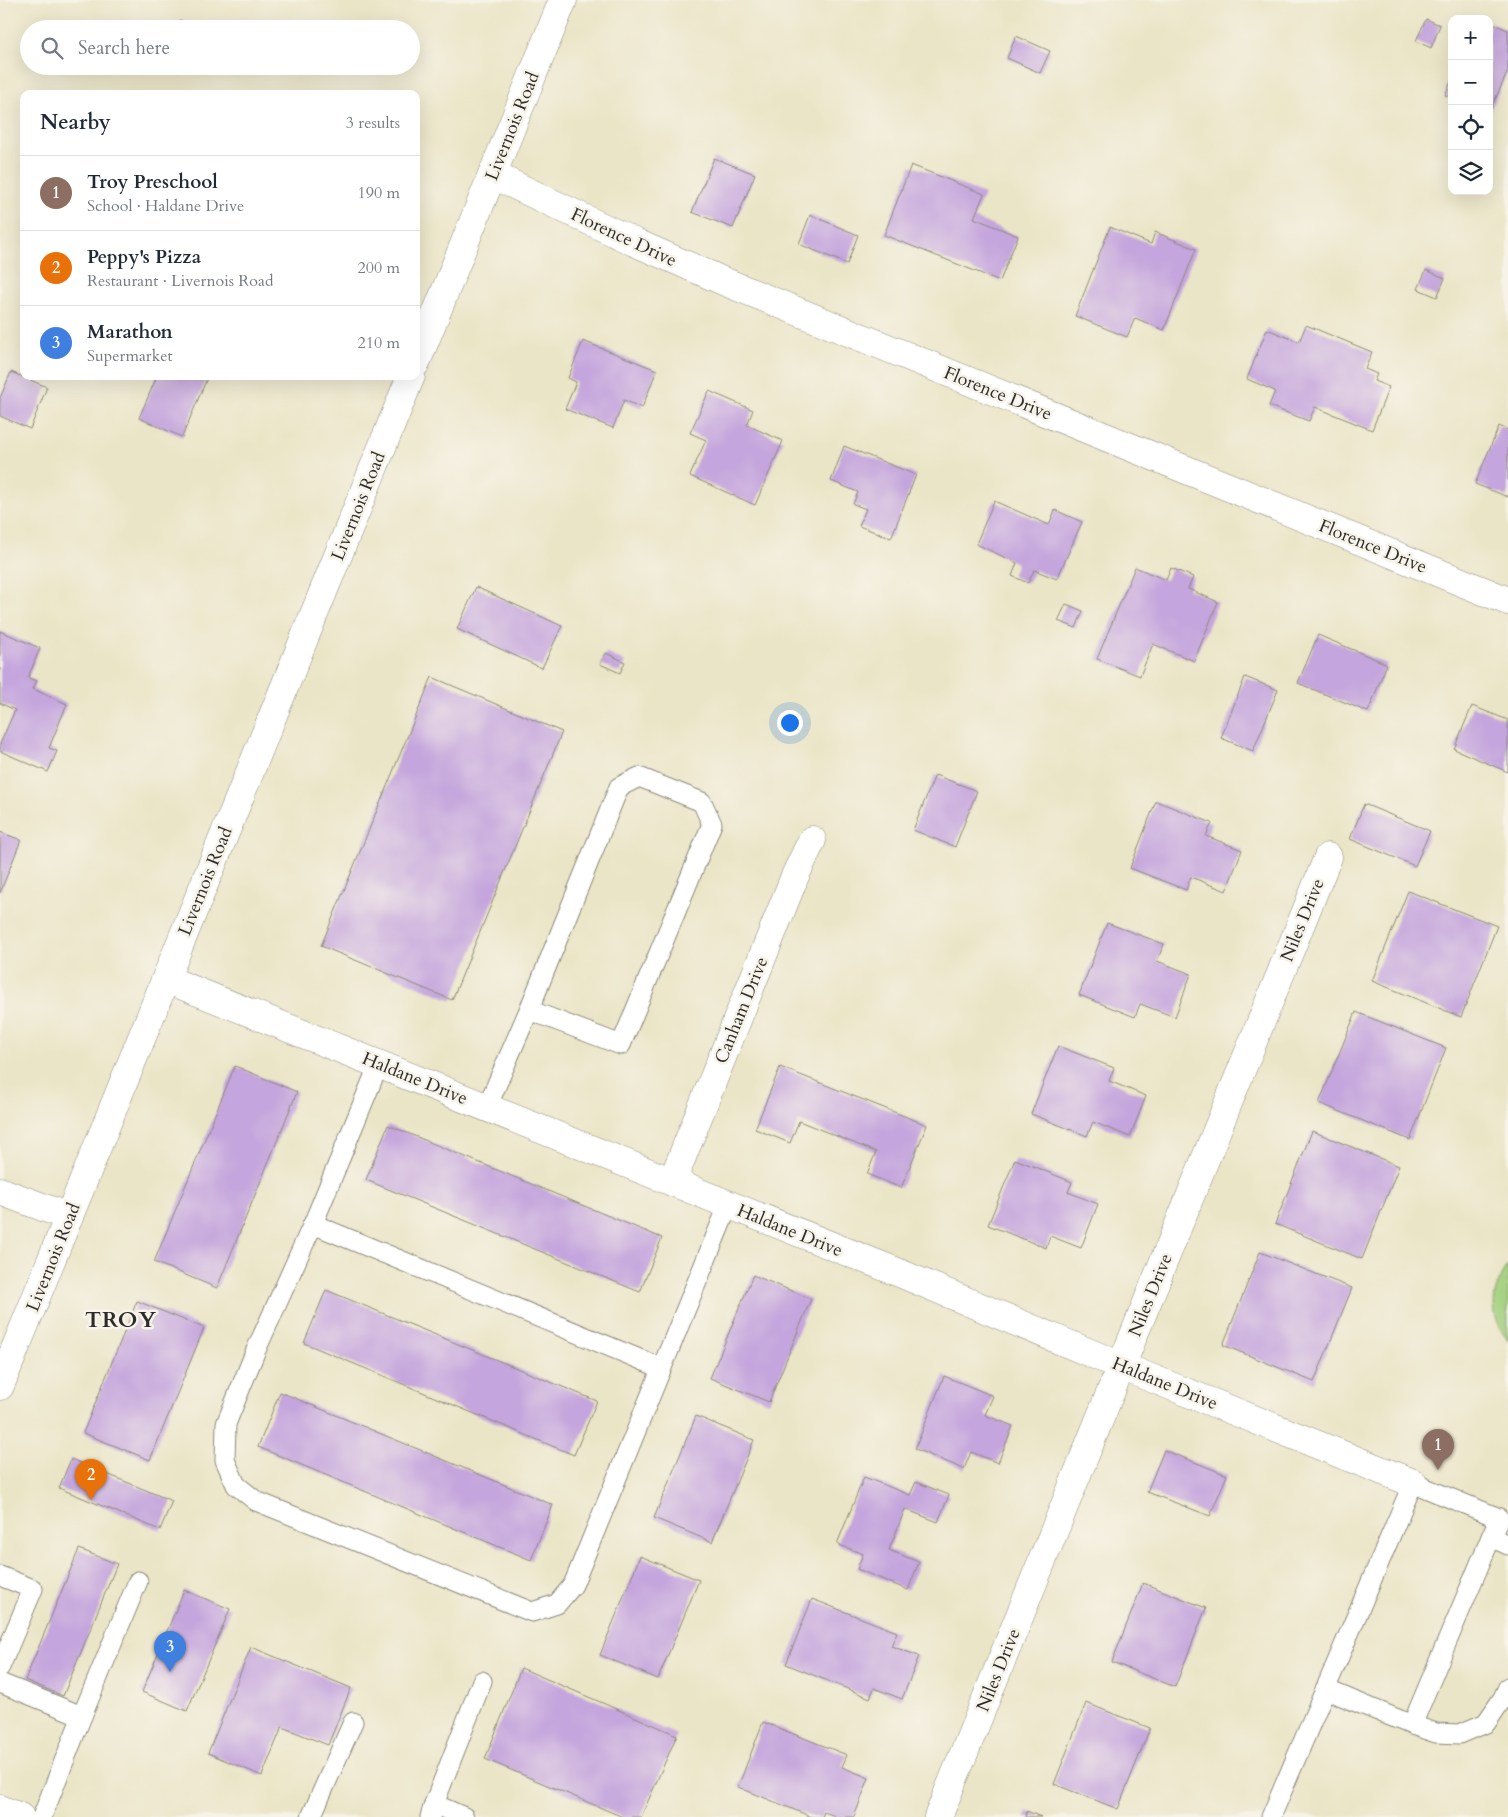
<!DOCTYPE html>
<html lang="en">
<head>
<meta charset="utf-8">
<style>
  body { margin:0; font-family:Cardo,serif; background:#f6f6f7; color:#1f2937 }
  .controls { position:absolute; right:15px; top:15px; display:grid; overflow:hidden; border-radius:10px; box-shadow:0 5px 20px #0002 }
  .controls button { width:45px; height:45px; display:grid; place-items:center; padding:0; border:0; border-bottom:1px solid #e0e1e3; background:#fff; color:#1f2937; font:25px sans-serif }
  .you { position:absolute; left:789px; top:722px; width:18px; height:18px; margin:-12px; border:4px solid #fff; border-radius:50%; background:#1a73e8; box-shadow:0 0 0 8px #1a73e833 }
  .badge { display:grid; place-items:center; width:32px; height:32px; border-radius:50%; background:#c8321e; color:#fff; font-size:16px; font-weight:700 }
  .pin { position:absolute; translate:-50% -41px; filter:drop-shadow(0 1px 2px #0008) }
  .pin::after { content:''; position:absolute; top:26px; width:18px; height:15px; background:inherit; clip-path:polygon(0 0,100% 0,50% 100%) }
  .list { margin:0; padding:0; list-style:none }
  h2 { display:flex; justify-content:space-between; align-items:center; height:65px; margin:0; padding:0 20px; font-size:21px }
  h2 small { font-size:16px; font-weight:400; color:#747a83 }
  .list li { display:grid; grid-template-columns:32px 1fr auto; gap:15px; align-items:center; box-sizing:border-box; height:75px; padding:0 20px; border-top:1px solid #e0e1e3 }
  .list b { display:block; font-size:19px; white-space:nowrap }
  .list p { margin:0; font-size:16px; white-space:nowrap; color:#747a83 }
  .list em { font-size:16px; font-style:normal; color:#747a83 }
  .icon { flex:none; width:28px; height:28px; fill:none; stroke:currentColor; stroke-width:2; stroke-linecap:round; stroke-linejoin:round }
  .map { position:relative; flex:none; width:1508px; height:1817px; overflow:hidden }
  .search { position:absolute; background:#fff; box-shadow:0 5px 20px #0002; left:20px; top:20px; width:400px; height:55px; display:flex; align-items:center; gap:12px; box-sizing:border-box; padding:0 18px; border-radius:28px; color:#747a83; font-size:19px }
  .panel { position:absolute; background:#fff; box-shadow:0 5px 20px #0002; left:20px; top:90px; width:400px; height:290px; border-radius:10px }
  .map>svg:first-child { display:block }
  .green { fill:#a2d07d; stroke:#667e54 }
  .building { fill:#c4a5dd }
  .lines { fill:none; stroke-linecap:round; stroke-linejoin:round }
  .service-casing { stroke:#8b8879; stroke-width:21 }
  .minor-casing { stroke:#8b8879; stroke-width:29 }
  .secondary-casing { stroke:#8b8879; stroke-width:29 }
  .service { stroke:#fff; stroke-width:19 }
  .minor { stroke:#fff; stroke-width:28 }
  .secondary { stroke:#fff; stroke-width:28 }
  .labels { text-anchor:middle; stroke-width:5; stroke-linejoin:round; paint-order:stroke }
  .street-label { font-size:18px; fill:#2b2b2b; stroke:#f7f3e8 }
  .district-label { font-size:22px; font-weight:bold; letter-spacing:1px; fill:#2b2b2b; stroke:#f7f3e8 }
</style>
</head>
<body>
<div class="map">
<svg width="1508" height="1817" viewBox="0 0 1508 1817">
  <rect width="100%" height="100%" fill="#f7f3e8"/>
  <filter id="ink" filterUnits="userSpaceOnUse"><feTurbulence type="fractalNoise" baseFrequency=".02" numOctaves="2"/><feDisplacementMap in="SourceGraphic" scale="10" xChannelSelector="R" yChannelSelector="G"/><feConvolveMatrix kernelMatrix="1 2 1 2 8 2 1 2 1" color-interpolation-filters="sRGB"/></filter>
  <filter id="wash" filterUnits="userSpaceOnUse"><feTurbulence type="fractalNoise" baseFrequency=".0096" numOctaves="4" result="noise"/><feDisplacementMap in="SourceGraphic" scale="20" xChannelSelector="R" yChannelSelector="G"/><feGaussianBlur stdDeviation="1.12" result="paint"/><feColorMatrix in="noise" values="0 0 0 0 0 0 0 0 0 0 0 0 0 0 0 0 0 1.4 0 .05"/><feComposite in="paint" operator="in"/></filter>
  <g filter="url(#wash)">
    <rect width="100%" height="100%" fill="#ebe5c7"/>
    <!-- green -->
    <path class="green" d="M1508 1265V1340C1488 1317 1491 1288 1508 1265Z"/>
    <g id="blocks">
      <!-- building -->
      <g class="building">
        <path d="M1426 19 1440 25 1431 48 1416 41Z"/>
        <path d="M180 20 202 29H176Z"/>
        <path d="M1489 22 1508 30V71L1489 113Z"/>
        <path d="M1016 36 1050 51 1040 73 1007 58Z"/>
        <path d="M1452 79V98L1445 95Z"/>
        <path d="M714 158 755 174 733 228 692 212Z"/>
        <path d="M911 165 984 194 974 218 1018 236 1000 281 884 235Z"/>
        <path d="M810 215 858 235 847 264 799 244Z"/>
        <path d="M1110 227 1151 244 1155 232 1196 249 1164 330 1135 318 1127 337 1075 316Z"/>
        <path d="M1426 270 1445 278 1437 297 1418 289Z"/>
        <path d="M1306 325 1372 352 1365 369 1377 374 1374 381 1389 387 1372 430 1315 407 1309 421 1269 406 1275 391 1247 379 1267 329 1299 342Z"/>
        <path d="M583 341 657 370 642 408 624 400 613 428 565 409 576 382 568 378Z"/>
        <path d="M11 372 47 387 30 429 0 416V398Z"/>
        <path d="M157 376H208L182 437 139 418Z"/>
        <path d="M709 391 753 410 747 425 783 441 755 505 690 476 706 440 690 433Z"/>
        <path d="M1499 426 1508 430V497L1475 484Z"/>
        <path d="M844 446 916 475 891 538 859 526 866 509 853 504 858 492 831 481Z"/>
        <path d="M994 501 1049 525 1055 510 1082 522 1057 579 1034 570 1028 583 1012 576 1017 563 976 544Z"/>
        <path d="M1135 567 1166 580 1171 568 1193 577 1188 589 1218 602 1194 661 1153 644 1140 676 1097 659Z"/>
        <path d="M476 587 562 626 542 668 457 629Z"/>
        <path d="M1066 604 1083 611 1076 628 1058 621Z"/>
        <path d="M0 631 40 648 28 678 37 681 33 689 67 704 49 748 57 751 48 772 0 751V744L15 710 0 703Z"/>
        <path d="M1318 635 1387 664 1368 712 1298 683Z"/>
        <path d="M606 653 625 662 620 673 600 664Z"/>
        <path d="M432 677 562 732 452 1000 321 946Z"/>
        <path d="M1245 677 1278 690 1253 751 1221 738Z"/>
        <path d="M1472 706 1508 720V772L1454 749Z"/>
        <path d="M935 775 977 791 955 847 913 830Z"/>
        <path d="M1156 801 1212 823 1206 836 1242 850 1226 891 1191 877 1186 890 1130 868Z"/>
        <path d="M1364 804 1430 831 1415 866 1350 839Z"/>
        <path d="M0 832 21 840 0 893Z"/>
        <path d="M1408 891 1497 926 1461 1017 1372 981Z"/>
        <path d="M1107 923 1164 944 1157 961 1191 974 1175 1017 1140 1004 1135 1017 1079 995Z"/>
        <path d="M1356 1012 1446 1048 1410 1140 1319 1103Z"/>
        <path d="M1058 1046 1114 1068 1109 1081 1146 1096 1130 1137 1093 1122 1087 1136 1031 1114Z"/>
        <path d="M235 1066 297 1092 217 1288 154 1262Z"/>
        <path d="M780 1067 927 1125 901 1188 867 1174 876 1152 799 1121 790 1143 755 1129Z"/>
        <path d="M388 1125 662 1238 640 1292 366 1180Z"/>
        <path d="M1312 1131 1399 1166 1362 1259 1275 1224Z"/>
        <path d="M1015 1159 1072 1182 1068 1192 1098 1204 1081 1248 1050 1236 1046 1248 988 1225Z"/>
        <path d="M1260 1252 1352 1288 1314 1382 1223 1345Z"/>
        <path d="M753 1275 811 1299 769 1402 710 1378Z"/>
        <path d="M326 1290 597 1401 574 1455 304 1343Z"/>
        <path d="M137 1301 204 1328 150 1460 83 1433Z"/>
        <path d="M944 1376 993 1396 985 1415 1013 1426 998 1463 971 1452 964 1469 915 1449Z"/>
        <path d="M280 1392 553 1505 531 1560 258 1447Z"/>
        <path d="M696 1416 754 1440 712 1542 654 1518Z"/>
        <path d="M1164 1450 1227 1475 1210 1516 1147 1492Z"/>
        <path d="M71 1459 172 1501 160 1530 59 1488Z"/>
        <path d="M864 1477 910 1495 916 1482 949 1495 938 1522 905 1509 889 1550 919 1562 908 1590 857 1569 863 1554 837 1544Z"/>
        <path d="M79 1549 117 1564 63 1696 25 1680Z"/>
        <path d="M640 1556 699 1580 658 1679 600 1655Z"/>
        <path d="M1143 1583 1206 1608 1175 1687 1112 1662Z"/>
        <path d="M184 1590 230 1609 187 1711 142 1692Z"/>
        <path d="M812 1599 897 1632 891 1646 919 1656 902 1699 874 1688 870 1698 786 1664Z"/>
        <path d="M251 1647 351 1688 328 1745 282 1727 262 1776 208 1753Z"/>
        <path d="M521 1668 677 1735 641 1817H623L485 1759Z"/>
        <path d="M1086 1703 1150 1728 1118 1809 1054 1784Z"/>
        <path d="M763 1722 847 1755 842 1767 869 1778 854 1817H838L824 1812 822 1817H812L738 1787Z"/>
        <path d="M1027 1811 1041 1817H1025Z"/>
      </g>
    </g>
  </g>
  <g filter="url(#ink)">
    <use href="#blocks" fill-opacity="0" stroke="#8b8879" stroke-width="1"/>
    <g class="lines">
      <defs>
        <g id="service">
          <path d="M379 1064 313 1224 256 1350 226 1424 225 1460 236 1485 256 1501 532 1612 557 1604 573 1585 728 1206"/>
          <path d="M487 1107 529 1010 619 787 639 777 702 802 712 824 621 1045 529 1010"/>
          <path d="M313 1224 661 1368"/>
          <path d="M1491 1537 1508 1545"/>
          <path d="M0 1576 33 1589 0 1667"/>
          <path d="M0 1683 82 1716 42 1817"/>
          <path d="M82 1716 138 1581"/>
          <path d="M1412 1725 1436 1733 1460 1734 1486 1723 1503 1698 1508 1687"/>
          <path d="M434 1804 482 1681"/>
          <path d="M311 1817 353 1722"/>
          <path d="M430 1817 434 1804 464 1817"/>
          <path d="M1271 1817 1413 1483 1499 1518 1412 1725 1325 1689"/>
        </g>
        <g id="minor">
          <path d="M493 175 634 242 723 281 1508 601"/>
          <path d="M166 979 897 1272 1121 1366 1413 1483"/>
          <path d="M672 1182 795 876 812 840"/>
          <path d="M0 1191 69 1217"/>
          <path d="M938 1817 1328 857"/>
        </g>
        <g id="secondary">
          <path d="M416 363 563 0"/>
          <path d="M0 1386 411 376"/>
          <path d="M0 1809 20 1817"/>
        </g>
      </defs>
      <!-- service casing -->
      <use href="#service" class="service-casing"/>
      <!-- minor casing -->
      <use href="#minor" class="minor-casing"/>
      <!-- secondary casing -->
      <use href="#secondary" class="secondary-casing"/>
      <!-- service -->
      <use href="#service" class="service"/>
      <!-- minor -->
      <use href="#minor" class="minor"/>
      <!-- secondary -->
      <use href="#secondary" class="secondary"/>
    </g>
  </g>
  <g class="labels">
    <!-- street labels -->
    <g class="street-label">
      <text transform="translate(512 126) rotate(-68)" y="6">Livernois Road</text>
      <text transform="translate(624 237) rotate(25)" y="6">Florence Drive</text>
      <text transform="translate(998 393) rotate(22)" y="6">Florence Drive</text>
      <text transform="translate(358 506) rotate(-68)" y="6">Livernois Road</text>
      <text transform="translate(1373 546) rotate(22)" y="6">Florence Drive</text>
      <text transform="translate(205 881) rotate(-68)" y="6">Livernois Road</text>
      <text transform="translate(1302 920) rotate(-68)" y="6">Niles Drive</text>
      <text transform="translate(741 1010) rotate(-68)" y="6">Canham Drive</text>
      <text transform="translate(415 1078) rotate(22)" y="6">Haldane Drive</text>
      <text transform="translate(790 1230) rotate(22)" y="6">Haldane Drive</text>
      <text transform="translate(53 1257) rotate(-68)" y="6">Livernois Road</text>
      <text transform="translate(1150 1295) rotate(-68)" y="6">Niles Drive</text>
      <text transform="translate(1165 1383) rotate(22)" y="6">Haldane Drive</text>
      <text transform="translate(998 1670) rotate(-68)" y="6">Niles Drive</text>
    </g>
    <!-- district labels -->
    <g class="district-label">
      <text x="121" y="1327">TROY</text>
    </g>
  </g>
</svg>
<div class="controls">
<button>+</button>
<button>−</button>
<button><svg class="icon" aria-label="locate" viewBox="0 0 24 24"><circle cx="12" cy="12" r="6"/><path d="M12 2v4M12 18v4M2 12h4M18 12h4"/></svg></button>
<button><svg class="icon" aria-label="layers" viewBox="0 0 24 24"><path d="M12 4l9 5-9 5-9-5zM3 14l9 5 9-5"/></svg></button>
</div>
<div class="you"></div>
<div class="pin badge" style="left:1438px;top:1470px;background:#8d6e63">1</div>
<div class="pin badge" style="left:91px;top:1500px;background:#e8710a">2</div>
<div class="pin badge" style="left:170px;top:1672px;background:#3f7fe0">3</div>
<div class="search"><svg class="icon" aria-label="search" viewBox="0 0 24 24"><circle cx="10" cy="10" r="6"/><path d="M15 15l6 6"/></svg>Search here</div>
<section class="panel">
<h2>Nearby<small>3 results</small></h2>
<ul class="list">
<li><span class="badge" style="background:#8d6e63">1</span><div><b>Troy Preschool</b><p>School · Haldane Drive</p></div><em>190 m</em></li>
<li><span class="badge" style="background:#e8710a">2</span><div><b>Peppy's Pizza</b><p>Restaurant · Livernois Road</p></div><em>200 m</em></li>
<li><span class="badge" style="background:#3f7fe0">3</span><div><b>Marathon</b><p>Supermarket</p></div><em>210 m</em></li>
</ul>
</section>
</div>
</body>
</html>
